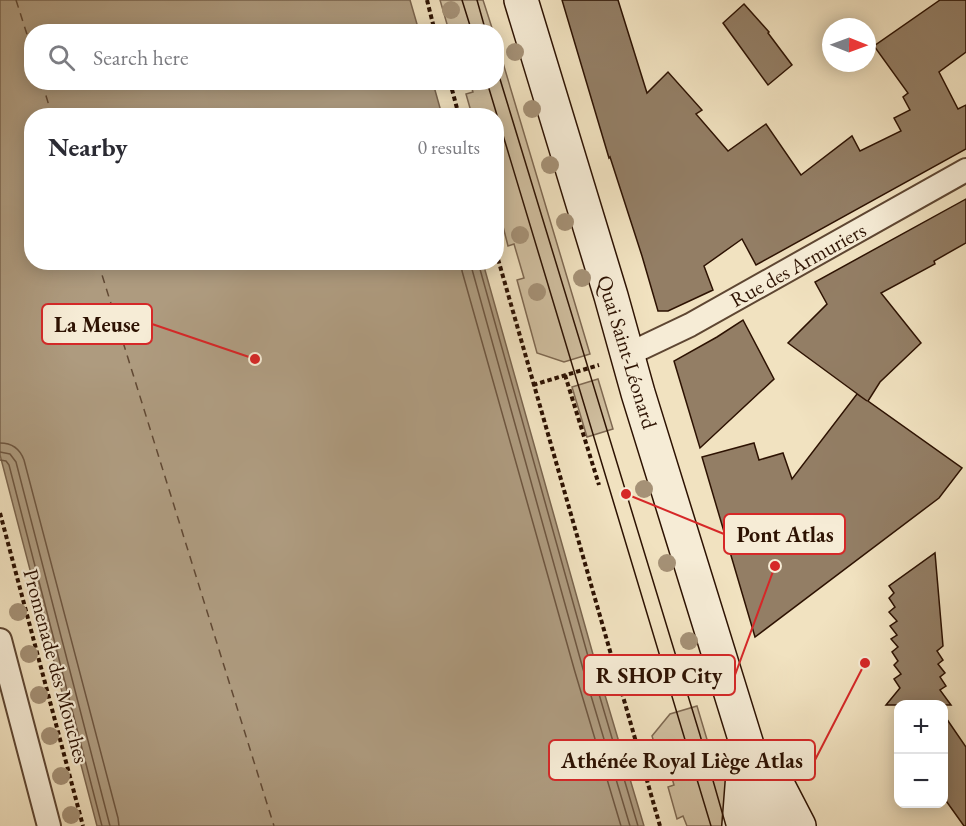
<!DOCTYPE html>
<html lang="en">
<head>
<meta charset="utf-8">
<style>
  body { margin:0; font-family:"EB Garamond",serif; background:#f2f2f3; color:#2b2b33 }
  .controls { position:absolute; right:18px; bottom:18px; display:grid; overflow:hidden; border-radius:12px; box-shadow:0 3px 15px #0003 }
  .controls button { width:54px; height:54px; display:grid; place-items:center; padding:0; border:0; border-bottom:2px solid #e1e1e2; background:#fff; color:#2b2b33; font:30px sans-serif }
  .compass { position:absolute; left:822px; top:18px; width:54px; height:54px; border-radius:50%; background:#fff; box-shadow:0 3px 15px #0003; rotate:91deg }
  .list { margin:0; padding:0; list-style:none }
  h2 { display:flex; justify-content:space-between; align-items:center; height:78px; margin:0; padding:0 24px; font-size:26px }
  h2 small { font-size:20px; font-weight:400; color:#7c7c81 }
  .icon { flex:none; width:33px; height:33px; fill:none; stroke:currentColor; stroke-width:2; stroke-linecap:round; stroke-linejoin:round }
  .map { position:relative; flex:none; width:966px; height:826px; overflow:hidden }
  .search { position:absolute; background:#fff; box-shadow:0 3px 15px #0003; left:24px; top:24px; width:480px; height:66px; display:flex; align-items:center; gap:15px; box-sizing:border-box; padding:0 21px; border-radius:24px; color:#7c7c81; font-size:22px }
  .panel { position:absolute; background:#fff; box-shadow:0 3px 15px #0003; left:24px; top:108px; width:480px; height:162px; border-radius:24px }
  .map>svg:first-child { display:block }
  .green { fill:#d0bfa0; stroke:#7e6851; stroke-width:1.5 }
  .water { fill:#ae9b7f; stroke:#7a644d; stroke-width:1.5 }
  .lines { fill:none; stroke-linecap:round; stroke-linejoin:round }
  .shore { stroke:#6e5640; stroke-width:1.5 }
  .ferry { stroke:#614934; stroke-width:1.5; stroke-dasharray:8 6; stroke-linecap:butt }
  .building { fill:#937e65; stroke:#2d1202; stroke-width:1.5 }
  .street-casing { stroke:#5e4632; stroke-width:26 }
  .secondary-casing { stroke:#2d1202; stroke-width:36 }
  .path { stroke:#2d1202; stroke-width:4; stroke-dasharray:4.5 3; stroke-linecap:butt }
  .street { stroke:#f6ecd6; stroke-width:22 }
  .secondary { stroke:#f6ecd6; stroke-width:33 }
  .tram { stroke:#2d1202; stroke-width:1.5 }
  .tree { fill:#a59176 }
  .labels { text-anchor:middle; stroke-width:4.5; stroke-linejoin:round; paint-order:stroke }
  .street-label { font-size:21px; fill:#2d1202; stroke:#f6ecd6 }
  .leader { fill:none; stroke:#d62828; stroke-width:2 }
  .callout-dot { fill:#d62828; stroke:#f6ecd6; stroke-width:2 }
  .callout { fill:#f6ecd6; stroke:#d62828; stroke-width:2 }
  .callout-label { font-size:22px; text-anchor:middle; font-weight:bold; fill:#2d1202 }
</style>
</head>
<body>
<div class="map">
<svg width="966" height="826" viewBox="0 0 966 826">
  <rect width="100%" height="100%" fill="#f1e2c0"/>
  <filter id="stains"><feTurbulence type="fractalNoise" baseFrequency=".00333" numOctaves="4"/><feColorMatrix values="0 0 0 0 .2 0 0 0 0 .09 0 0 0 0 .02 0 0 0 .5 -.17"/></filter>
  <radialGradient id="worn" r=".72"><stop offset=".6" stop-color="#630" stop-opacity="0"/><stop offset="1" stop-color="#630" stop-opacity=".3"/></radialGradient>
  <!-- green -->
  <g class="green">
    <path d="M440 0H483L493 31H449Z"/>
    <path d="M497 43 590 354 564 362 537 353 517 280 524 278 514 244 508 246 497 203V196L501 194 497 180 496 116 472 115 466 94 473 92 470 83 496 82Z"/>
    <path d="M598 379 613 429 587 437 572 387Z"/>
    <path d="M697 706 714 763 729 758 728 812 722 826H687L683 816 677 819 668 787 674 785 666 757 659 759 652 736 670 714Z"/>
  </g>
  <!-- water -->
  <path class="water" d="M0 0H410L419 31 32 32V82L433 83 442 115 32 116V262L483 263 596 665 644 826H97L0 455Z"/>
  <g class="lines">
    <!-- shore -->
    <g class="shore">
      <path d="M461 262 462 271 575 672 621 826"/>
      <path d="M470 262 583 669 630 826"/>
      <path d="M478 262 591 667 638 826"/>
      <path d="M0 443C12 443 20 449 24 460L118 818 119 826"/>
      <path d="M0 452 10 454 16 462 110 826"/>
      <path d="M0 460 6 461 9 465 102 826"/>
    </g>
    <!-- ferry -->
    <g class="ferry">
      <path d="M16 0 32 50"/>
      <path d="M42 82 52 116"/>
      <path d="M98 262 274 826"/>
    </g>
  </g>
  <!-- building -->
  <g class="building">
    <path d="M562 0H618L647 93 668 72 702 110 696 114 728 151 766 124 801 175 852 136 860 151 901 131 894 118 910 110 903 97 908 93 874 46 940 0H966V52L939 72 958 109 966 105V149L756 265 742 239 704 266 713 290 668 311H658L642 256 610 157 609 158Z"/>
    <path d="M744 4 769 32 768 33 792 65 768 85 723 23Z"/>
    <path d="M966 199V243L934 261 935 264 881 293 921 343 880 382 868 401 962 468 939 498 755 637 702 457 754 443 759 460 783 453 792 479 857 394 867 401 788 343 827 304 815 282Z"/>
    <path d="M743 320 774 379 700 448 674 361 717 337Z"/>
    <path d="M935 553 943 646 937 651 943 660 938 664 945 673 940 677 946 686 940 690 951 705H886L900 688 894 679 901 674 894 665 898 661 892 652 898 647 891 639 897 635 890 626 897 621 889 612 895 607 889 598 894 593 889 586Z"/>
    <path d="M944 715 966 747V826H964L944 798Z"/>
  </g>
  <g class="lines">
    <defs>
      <g id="street">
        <path d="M627 355 690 325 966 170"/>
        <path d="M0 640 49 826"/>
      </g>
      <g id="secondary">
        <path d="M521 0 611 296 638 393 772 826"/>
        <path d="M771 772 799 826"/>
        <path d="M739 826 744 761"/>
      </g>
    </defs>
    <!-- street casing -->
    <use href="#street" class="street-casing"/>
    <!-- secondary casing -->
    <use href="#secondary" class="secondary-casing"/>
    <!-- path -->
    <g class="path">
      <path d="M427 0 435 32"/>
      <path d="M450 82 459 116"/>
      <path d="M496 252 660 826"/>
      <path d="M565 375 599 485"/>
      <path d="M533 385 599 365"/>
      <path d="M0 513 83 826"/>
      <path d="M653 666 658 681 690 672"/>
      <path d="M622 692 658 681"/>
    </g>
    <!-- street -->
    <use href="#street" class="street"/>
    <!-- secondary -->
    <use href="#secondary" class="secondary"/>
    <!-- tram -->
    <g class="tram">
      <path d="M462 0 472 32"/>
      <path d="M477 0 486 32"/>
      <path d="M496 66 700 735 726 826"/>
      <path d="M487 82 711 826"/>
    </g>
  </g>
  <!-- trees -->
  <g class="tree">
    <circle cx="451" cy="10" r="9"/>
    <circle cx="515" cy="52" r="9"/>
    <circle cx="532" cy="109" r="9"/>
    <circle cx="550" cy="165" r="9"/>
    <circle cx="565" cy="222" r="9"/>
    <circle cx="520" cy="235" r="9"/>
    <circle cx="582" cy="278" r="9"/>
    <circle cx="537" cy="292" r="9"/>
    <circle cx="644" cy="489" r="9"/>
    <circle cx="667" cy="563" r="9"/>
    <circle cx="18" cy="612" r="9"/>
    <circle cx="689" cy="641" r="9"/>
    <circle cx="29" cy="654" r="9"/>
    <circle cx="39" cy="695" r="9"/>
    <circle cx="50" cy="736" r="9"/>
    <circle cx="61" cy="776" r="9"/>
    <circle cx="71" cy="815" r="9"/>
  </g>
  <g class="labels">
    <!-- street labels -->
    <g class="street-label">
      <text transform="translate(798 265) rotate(-29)" y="7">Rue des Armuriers</text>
      <text transform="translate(627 352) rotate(73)" y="7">Quai Saint-Léonard</text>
      <text transform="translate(56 666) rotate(75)" y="7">Promenade des Mouches</text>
    </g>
  </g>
  <!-- callouts -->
  <path class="leader" d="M255 359L152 324M626 494L724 534M775 566L735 675M865 663L815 760"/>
  <g class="callout-dot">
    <circle cx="255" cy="359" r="6"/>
    <circle cx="626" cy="494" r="6"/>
    <circle cx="775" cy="566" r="6"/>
    <circle cx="865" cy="663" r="6"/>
  </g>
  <g class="callout">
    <rect x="42" y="304" width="110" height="40" rx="6"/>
    <rect x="724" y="514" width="121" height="40" rx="6"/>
    <rect x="584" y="655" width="151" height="40" rx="6"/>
    <rect x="549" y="740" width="266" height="40" rx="6"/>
  </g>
  <g class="callout-label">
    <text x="97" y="332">La Meuse</text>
    <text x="785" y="542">Pont Atlas</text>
    <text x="659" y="683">R SHOP City</text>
    <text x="682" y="768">Athénée Royal Liège Atlas</text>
  </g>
  <rect width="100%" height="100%" filter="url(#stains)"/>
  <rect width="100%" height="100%" fill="url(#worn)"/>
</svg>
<div class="controls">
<button>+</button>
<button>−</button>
</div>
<svg class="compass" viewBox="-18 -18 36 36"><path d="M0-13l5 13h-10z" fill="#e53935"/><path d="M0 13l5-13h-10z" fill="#7c7c81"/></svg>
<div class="search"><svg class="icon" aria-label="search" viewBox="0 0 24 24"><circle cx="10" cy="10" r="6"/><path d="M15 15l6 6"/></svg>Search here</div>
<section class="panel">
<h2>Nearby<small>0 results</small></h2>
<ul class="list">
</ul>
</section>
</div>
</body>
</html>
